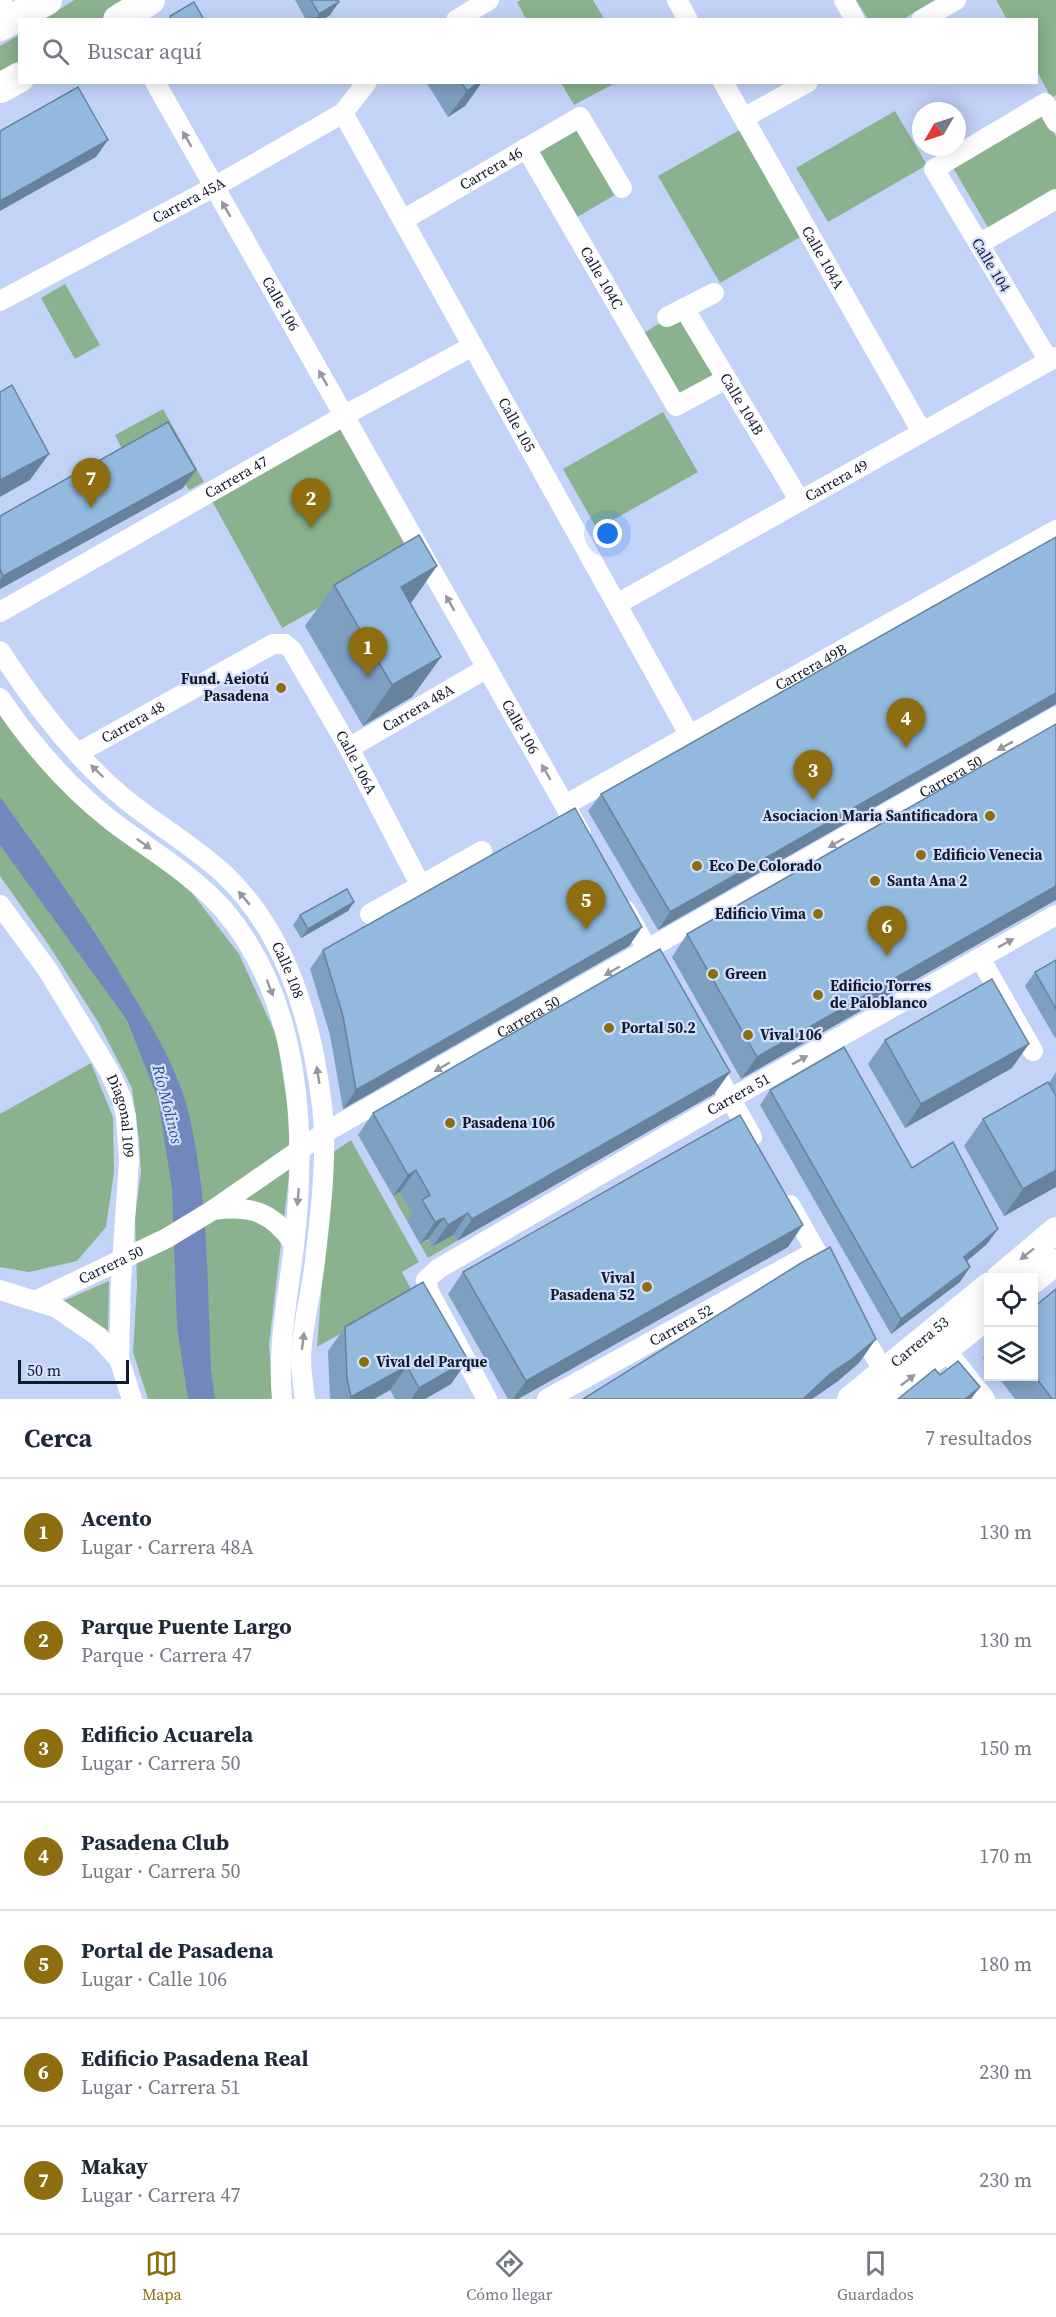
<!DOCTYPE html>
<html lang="es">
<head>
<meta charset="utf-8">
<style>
  body { margin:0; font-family:"Source Serif 4",serif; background:#f2f2f3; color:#1f2937 }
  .controls { position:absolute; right:18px; bottom:18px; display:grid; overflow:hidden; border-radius:0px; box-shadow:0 3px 15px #0003 }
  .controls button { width:54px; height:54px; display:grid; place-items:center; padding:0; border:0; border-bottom:2px solid #e0e1e3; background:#fff; color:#1f2937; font:30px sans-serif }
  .compass { position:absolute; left:912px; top:102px; width:54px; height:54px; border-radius:50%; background:#fff; box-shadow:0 3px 15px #0003; rotate:231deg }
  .scale { position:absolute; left:18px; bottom:15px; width:111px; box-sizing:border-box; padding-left:6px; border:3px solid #131a2b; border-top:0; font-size:16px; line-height:21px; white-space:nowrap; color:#131a2b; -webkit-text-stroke:4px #d4e0fd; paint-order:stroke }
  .you { position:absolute; left:608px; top:534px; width:21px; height:21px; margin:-15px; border:4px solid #fff; border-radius:50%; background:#1a73e8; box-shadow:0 0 0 9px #1a73e833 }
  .badge { display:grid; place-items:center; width:39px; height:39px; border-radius:50%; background:#8e6d11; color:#fff; font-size:20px; font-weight:700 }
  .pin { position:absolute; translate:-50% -50px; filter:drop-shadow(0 2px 3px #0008) }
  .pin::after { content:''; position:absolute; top:32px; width:21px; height:18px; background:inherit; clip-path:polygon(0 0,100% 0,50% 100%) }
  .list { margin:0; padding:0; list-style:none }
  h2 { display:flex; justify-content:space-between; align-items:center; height:78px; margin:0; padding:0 24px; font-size:26px }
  h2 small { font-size:20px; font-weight:400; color:#747a83 }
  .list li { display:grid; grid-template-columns:39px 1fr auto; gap:18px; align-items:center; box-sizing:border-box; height:108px; padding:0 24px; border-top:2px solid #e0e1e3 }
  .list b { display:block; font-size:22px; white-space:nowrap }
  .list p { margin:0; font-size:20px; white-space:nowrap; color:#747a83 }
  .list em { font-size:20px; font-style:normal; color:#747a83 }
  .icon { flex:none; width:33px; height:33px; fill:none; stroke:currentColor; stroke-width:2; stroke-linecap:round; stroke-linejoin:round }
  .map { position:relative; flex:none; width:1056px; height:1399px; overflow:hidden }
  .search { position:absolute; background:#fff; box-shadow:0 3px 15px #0003; left:18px; right:18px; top:18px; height:66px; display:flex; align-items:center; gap:15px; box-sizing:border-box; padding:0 21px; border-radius:0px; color:#747a83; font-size:22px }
  .sheet { height:834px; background:#fff }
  nav { display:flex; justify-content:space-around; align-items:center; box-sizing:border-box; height:84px; border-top:2px solid #e0e1e3; background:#fff; font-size:16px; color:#747a83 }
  nav a { display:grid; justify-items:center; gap:3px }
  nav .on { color:#8e6d11 }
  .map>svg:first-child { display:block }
  .green { fill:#8bb28e }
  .water { fill:#7288bd }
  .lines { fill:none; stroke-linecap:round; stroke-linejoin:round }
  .minor { stroke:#fff; stroke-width:20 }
  .major { stroke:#fff; stroke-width:26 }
  .highway { stroke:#fff; stroke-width:30 }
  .wall { fill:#7ea0c0 }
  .shaded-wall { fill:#66829c }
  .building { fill:#92badf; stroke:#66829c; stroke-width:1.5 }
  .oneway { fill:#9598a0 }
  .poi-dot { fill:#8e6d11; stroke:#d4e0fd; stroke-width:2 }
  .labels { text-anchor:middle; stroke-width:4.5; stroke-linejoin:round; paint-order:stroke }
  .street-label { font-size:15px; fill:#131a2b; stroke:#d4e0fd }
  .poi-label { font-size:15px; font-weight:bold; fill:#131a2b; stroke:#d4e0fd; text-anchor:start }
  .water-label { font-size:16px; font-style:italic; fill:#334b8f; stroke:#d4e0fd }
</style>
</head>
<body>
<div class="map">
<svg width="1056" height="1399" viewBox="0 0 1056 1399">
  <rect width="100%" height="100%" fill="#c3d3f8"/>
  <!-- green -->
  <g class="green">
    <path d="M74 0H138L105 19 43 20Z"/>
    <path d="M521 0H593L604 19H526L517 2Z"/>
    <path d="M856 0H935L903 19H868Z"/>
    <path d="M996 0H1056V95L1051 98 1037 71 1036 20 1007 19Z"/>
    <path d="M19 35V70L0 81V46Z"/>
    <path d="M561 83H615L574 105Z"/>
    <path d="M895 111 927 165 828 222 796 168Z"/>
    <path d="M1043 114 1056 137V190L989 229 952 166Z"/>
    <path d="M578 128 618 193 574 219 534 154Z"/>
    <path d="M743 128 804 235 720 283 658 176Z"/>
    <path d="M65 284 100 345 75 359 41 298Z"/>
    <path d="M683 309 722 374 680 399 642 334Z"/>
    <path d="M163 409 204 482 189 490 155 431 122 449 115 435Z"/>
    <path d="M663 412 698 472 597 529 563 469Z"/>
    <path d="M340 429 411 556 282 628 212 501Z"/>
    <path d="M0 710 182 880 239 954 277 1037 293 1142 269 1345 273 1399H148L133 1352 137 1285 135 1217 141 1172 139 1140 132 1088 98 1022 48 944 0 876Z"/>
    <path d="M91 1063 113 1117 114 1172 106 1227 77 1261 29 1272 0 1267V1114Z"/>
    <path d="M351 1140 419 1262 402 1272 413 1293 317 1347 332 1153Z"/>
    <path d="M422 1180 415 1217 407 1221 393 1196Z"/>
    <path d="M448 1226 457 1241 428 1258 420 1244 428 1240 433 1247 444 1240Z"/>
    <path d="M109 1281 108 1331 63 1301Z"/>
  </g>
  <!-- water -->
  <path class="water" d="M0 797C47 862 94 927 134 997 154 1030 175 1066 186 1103 209 1189 207 1282 211 1370L215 1399H188L177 1327 172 1189 158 1099 127 1020 0 845Z"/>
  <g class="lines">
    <!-- minor -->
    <g class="minor">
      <path d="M677 0 688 20"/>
      <path d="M844 0 855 20"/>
      <path d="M0 1 2 0"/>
      <path d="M456 20 489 0"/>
      <path d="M921 20 956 0"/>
      <path id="s1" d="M155 82 581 834"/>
      <path id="s2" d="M723 82 922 432"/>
      <path id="s3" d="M343 113 690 736"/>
      <path d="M744 118 808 82"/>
      <path id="s4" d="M526 148 676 406 726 379"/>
      <path id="s5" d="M403 220 580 117 622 188"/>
      <path d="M979 244 1056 199"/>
      <path id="s6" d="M0 301 214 187 343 113 367 82"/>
      <path id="s7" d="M684 308 800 501"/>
      <path d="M667 317 714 293"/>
      <path d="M1049 361 934 169 1045 103 1056 122"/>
      <path id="s8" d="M617 604 1056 357"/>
      <path id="s9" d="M0 612 356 409 473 346"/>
      <path id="s10" d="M0 651C35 705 75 758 125 799 157 825 192 845 223 873 287 933 312 1021 322 1106 328 1155 320 1219 314 1269 310 1298 302 1328 301 1358 301 1372 303 1386 305 1399"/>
      <path d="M0 698C31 744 69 788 113 822 150 850 192 874 223 909 301 1000 307 1133 294 1246 288 1297 277 1347 282 1399"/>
      <path id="s11" d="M349 748 487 668"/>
      <path id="s12" d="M78 753 273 644H285L292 650 349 748 421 886"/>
      <path id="s13" d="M565 805 1056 530"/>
      <path id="s14" d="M0 905 47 969 109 1071 121 1097 126 1116 129 1160 121 1280 119 1359"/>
      <path d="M626 911 663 977"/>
      <path d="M370 914 482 851"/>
      <path d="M980 958 1033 1051"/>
      <path d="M709 1061 752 1137"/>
      <path d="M790 1205 830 1276"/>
      <path d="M213 1210C251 1205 273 1212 294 1244"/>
      <path d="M0 1290 57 1308 99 1337 119 1359 132 1399"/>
      <path id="s15" d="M37 1300 167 1238 213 1210 324 1133 1056 717"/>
      <path d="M857 1325 884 1372"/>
      <path d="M938 1340 985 1399"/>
      <path id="s16" d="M487 1399 429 1292 426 1280 438 1269 723 1103 1056 915"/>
      <path id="s17" d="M547 1399 816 1251"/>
    </g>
    <!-- major -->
    <g class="major">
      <path d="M999 1278 1056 1230"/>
      <path d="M1034 1280 1056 1262"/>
      <path id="s18" d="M850 1399 988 1286"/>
      <path d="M883 1399 988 1316"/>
    </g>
    <!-- highway -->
    <g class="highway">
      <path d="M118 20 150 0"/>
      <path d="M0 26 47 0"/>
      <path d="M0 88 20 77"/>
    </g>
  </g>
  <!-- wall -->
  <g class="wall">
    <path d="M295 0H338L330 15 322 20H306Z"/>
    <path d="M426 82H482L465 106 448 117Z"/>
    <path d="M183 488 0 589V516Z"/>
    <path d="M1056 537V704L658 930 588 811 601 794Z"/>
    <path d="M334 585 411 603 441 657 412 697 363 726 305 626Z"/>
    <path d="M1056 724 741 1079 672 957 687 934Z"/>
    <path d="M354 902 348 911 301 938 293 925 300 915Z"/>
    <path d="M642 927 629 946 343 1109 330 1035 310 969 323 950Z"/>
    <path d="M1056 960V1037L1055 1038 1025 986 1035 972Z"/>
    <path d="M885 1040 1012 1068 905 1128 868 1064Z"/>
    <path d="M730 1072 714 1094 457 1241 453 1235 432 1247 428 1239 420 1244 407 1221 413 1213 400 1192 393 1196 358 1135 373 1113Z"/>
    <path d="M1056 1072V1187L1004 1216 964 1146 983 1119 1049 1083Z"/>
    <path d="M770 1090 912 1168 987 1244 967 1261 970 1267 960 1282 891 1334 760 1105Z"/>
    <path d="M788 1247 518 1399H508L448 1294 463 1272Z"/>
    <path d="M1034 1307 1056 1399H1015L998 1377H1034Z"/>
    <path d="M345 1327 451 1384 425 1399H395L390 1390 374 1399H330L328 1351Z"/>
    <path d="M988 1350V1365L983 1358Z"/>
  </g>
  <!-- shaded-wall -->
  <g class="shaded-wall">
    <path d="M339 2 330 15 322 20H315L319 14Z"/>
    <path d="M479 82H482L465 106 448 117 467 91Z"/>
    <path d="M108 140 96 157 0 211V201Z"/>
    <path d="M49 454 30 480 0 497V480Z"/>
    <path d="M196 470 183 488 0 589V580L3 576Z"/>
    <path d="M437 566 409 606 401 587Z"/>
    <path d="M441 657 412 697 363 726 392 685Z"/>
    <path d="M1056 693V704L658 930 670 912Z"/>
    <path d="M1056 886V900L741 1079 757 1057Z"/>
    <path d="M354 902 348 911 301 938 308 929Z"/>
    <path d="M642 927 629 946 343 1109 356 1090Z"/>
    <path d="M1029 1044 1012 1068 905 1128 921 1104Z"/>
    <path d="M730 1072 714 1094 457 1241 472 1219Z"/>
    <path d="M416 1170 400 1192 393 1196 408 1175Z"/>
    <path d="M1056 1170V1187L1004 1216 1023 1189Z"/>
    <path d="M468 1213 453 1235 432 1247 448 1225Z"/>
    <path d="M444 1218 428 1239 420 1244 435 1222Z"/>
    <path d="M803 1225 788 1247 518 1399H513L526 1381Z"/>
    <path d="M998 1229 987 1244 954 1272 964 1257Z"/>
    <path d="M970 1267 960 1282 891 1334 901 1319Z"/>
    <path d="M876 1339 859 1363 837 1382 812 1399H803L831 1373Z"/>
    <path d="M468 1360 451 1384 425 1399H411L419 1388Z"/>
    <path d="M407 1366 390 1390 374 1399H350L351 1397Z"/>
    <path d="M980 1387 971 1399H965Z"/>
  </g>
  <!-- building -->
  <g class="building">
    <path d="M311 0H338L339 2 319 14Z"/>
    <path d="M194 2 204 20H172L170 16Z"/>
    <path d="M461 82H479L467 91Z"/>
    <path d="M78 87 108 140 0 201V131Z"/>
    <path d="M12 385 49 454 0 480V392Z"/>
    <path d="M168 422 196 470 3 576 0 569V516Z"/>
    <path d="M419 535 437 566 401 587 441 657 392 685 334 585Z"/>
    <path d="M1056 537V693L670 912 601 794Z"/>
    <path d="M1056 724V886L757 1057 687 934Z"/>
    <path d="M575 808 642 927 356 1090 343 1016 323 950Z"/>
    <path d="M347 889 354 902 308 929 300 915Z"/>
    <path d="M660 949 730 1072 472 1219 468 1213 448 1225 444 1218 435 1222 422 1200 430 1195 416 1170 408 1175 373 1113Z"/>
    <path d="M1056 960V1009L1035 972Z"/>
    <path d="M992 979 1029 1044 921 1104 885 1040Z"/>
    <path d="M844 1047 912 1168 953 1142 998 1229 964 1257 970 1267 901 1319 770 1090Z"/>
    <path d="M1048 1082 1056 1096V1170L1023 1189 983 1119Z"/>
    <path d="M740 1115 803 1225 526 1381 463 1272Z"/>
    <path d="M830 1247 876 1339 853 1358 831 1373 803 1399H583L801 1263Z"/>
    <path d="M423 1282 468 1360 419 1388 407 1366 351 1397 347 1378 345 1327Z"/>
    <path d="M1056 1289V1399H1052L1034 1375V1307Z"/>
    <path d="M958 1361 980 1387 965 1399H898L935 1369 940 1375Z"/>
  </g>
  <!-- one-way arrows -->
  <defs><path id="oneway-solid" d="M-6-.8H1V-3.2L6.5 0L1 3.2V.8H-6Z" transform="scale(1.5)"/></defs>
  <g class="oneway">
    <use href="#oneway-solid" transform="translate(187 139) rotate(-120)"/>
    <use href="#oneway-solid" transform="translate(226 209) rotate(-120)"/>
    <use href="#oneway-solid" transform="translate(323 378) rotate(-120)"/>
    <use href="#oneway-solid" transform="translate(450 603) rotate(-120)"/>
    <use href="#oneway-solid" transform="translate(1005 746) rotate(151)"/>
    <use href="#oneway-solid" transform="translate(97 771) rotate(-136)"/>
    <use href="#oneway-solid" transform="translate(546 772) rotate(-120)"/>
    <use href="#oneway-solid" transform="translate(836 843) rotate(150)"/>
    <use href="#oneway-solid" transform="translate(144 844) rotate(36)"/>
    <use href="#oneway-solid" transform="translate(244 898) rotate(-130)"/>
    <use href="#oneway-solid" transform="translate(1006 943) rotate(-29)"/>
    <use href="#oneway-solid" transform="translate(612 971) rotate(150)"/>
    <use href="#oneway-solid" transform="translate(270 988) rotate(69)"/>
    <use href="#oneway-solid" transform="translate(800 1060) rotate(-29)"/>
    <use href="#oneway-solid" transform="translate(442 1067) rotate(150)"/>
    <use href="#oneway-solid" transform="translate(318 1075) rotate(-99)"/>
    <use href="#oneway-solid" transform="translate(298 1197) rotate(95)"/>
    <use href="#oneway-solid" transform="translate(1027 1254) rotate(141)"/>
    <use href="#oneway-solid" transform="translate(303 1341) rotate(-83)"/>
    <use href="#oneway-solid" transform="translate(908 1380) rotate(-38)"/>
  </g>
  <!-- markers -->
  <g class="poi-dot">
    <circle cx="281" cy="688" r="6"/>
    <circle cx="990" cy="816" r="6"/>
    <circle cx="921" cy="855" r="6"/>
    <circle cx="697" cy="866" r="6"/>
    <circle cx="875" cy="881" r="6"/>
    <circle cx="818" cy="914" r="6"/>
    <circle cx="713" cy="974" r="6"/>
    <circle cx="818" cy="995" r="6"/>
    <circle cx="609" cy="1028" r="6"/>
    <circle cx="748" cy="1035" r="6"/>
    <circle cx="450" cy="1123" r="6"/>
    <circle cx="647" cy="1287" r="6"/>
    <circle cx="364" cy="1362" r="6"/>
  </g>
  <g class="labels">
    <!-- street labels -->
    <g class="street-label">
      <text dy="5" stroke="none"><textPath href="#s5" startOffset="102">Carrera 46</textPath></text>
      <text dy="5" stroke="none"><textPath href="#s6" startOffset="214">Carrera 45A</textPath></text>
      <text dy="5" stroke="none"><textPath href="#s2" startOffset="202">Calle 104A</textPath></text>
      <text transform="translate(991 265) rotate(59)" y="5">Calle 104</text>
      <text dy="5" stroke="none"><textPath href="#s4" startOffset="150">Calle 104C</textPath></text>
      <text dy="5" stroke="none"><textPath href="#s1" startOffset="255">Calle 106</textPath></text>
      <text dy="5" stroke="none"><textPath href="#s7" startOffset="112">Calle 104B</textPath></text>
      <text dy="5" stroke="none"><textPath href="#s3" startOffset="357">Calle 105</textPath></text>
      <text dy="5" stroke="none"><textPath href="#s9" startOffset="272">Carrera 47</textPath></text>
      <text dy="5" stroke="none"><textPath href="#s8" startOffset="252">Carrera 49</textPath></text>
      <text dy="5" stroke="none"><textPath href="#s13" startOffset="282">Carrera 49B</textPath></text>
      <text dy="5" stroke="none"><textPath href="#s11" startOffset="80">Carrera 48A</textPath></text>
      <text dy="5" stroke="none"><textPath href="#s12" startOffset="63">Carrera 48</textPath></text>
      <text dy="5" stroke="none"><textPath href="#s1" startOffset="741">Calle 106</textPath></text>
      <text dy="5" stroke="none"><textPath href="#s12" startOffset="374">Calle 106A</textPath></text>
      <text dy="5" stroke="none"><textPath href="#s15" startOffset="1054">Carrera 50</textPath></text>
      <text dy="5" stroke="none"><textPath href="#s10" startOffset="435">Calle 108</textPath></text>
      <text dy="5" stroke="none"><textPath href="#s15" startOffset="568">Carrera 50</textPath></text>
      <text dy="5" stroke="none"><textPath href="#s16" startOffset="498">Carrera 51</textPath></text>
      <text dy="5" stroke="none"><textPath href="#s14" startOffset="246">Diagonal 109</textPath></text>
      <text dy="5" stroke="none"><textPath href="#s15" startOffset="82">Carrera 50</textPath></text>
      <text dy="5" stroke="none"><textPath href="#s17" startOffset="153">Carrera 52</textPath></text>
      <text dy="5" stroke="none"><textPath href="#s18" startOffset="90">Carrera 53</textPath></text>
    </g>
    <!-- poi labels -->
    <g class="poi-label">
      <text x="269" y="684" text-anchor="end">Fund. Aeiotú<tspan x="269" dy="17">Pasadena</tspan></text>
      <text x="978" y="821" text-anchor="end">Asociacion Maria Santificadora</text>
      <text x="933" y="860">Edificio Venecia</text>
      <text x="709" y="871">Eco De Colorado</text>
      <text x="887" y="886">Santa Ana 2</text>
      <text x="806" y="919" text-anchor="end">Edificio Vima</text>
      <text x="725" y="979">Green</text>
      <text x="830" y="991">Edificio Torres<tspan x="830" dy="17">de Paloblanco</tspan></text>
      <text x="621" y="1033">Portal 50.2</text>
      <text x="760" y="1040">Vival 106</text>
      <text x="462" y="1128">Pasadena 106</text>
      <text x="635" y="1283" text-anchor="end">Vival<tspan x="635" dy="17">Pasadena 52</tspan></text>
      <text x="376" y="1367">Vival del Parque</text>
    </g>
    <!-- water labels -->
    <g class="water-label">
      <text transform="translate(168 1104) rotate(76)" y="6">Río Molinos</text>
    </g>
  </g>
</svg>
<div class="controls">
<button><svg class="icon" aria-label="locate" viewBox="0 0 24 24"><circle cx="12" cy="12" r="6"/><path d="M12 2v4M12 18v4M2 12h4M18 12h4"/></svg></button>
<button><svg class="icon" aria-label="layers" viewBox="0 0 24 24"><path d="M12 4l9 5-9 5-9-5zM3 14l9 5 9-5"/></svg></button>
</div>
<svg class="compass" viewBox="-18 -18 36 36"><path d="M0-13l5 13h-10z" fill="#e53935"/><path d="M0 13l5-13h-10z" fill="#747a83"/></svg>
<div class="scale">50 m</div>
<div class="you"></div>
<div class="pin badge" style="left:368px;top:677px">1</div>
<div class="pin badge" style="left:311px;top:528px">2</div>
<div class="pin badge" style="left:813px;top:800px">3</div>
<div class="pin badge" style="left:906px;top:748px">4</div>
<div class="pin badge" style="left:586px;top:930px">5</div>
<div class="pin badge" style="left:887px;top:956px">6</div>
<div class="pin badge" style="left:91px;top:508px">7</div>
<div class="search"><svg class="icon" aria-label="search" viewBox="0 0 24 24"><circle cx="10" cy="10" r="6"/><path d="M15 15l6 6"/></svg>Buscar aquí</div>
</div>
<section class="sheet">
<h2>Cerca<small>7 resultados</small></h2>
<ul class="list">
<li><span class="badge">1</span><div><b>Acento</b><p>Lugar · Carrera 48A</p></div><em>130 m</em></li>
<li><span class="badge">2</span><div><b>Parque Puente Largo</b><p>Parque · Carrera 47</p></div><em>130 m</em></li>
<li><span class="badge">3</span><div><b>Edificio Acuarela</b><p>Lugar · Carrera 50</p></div><em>150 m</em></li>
<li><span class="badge">4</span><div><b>Pasadena Club</b><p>Lugar · Carrera 50</p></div><em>170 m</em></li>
<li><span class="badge">5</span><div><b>Portal de Pasadena</b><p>Lugar · Calle 106</p></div><em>180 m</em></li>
<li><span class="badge">6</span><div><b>Edificio Pasadena Real</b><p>Lugar · Carrera 51</p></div><em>230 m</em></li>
<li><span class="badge">7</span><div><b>Makay</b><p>Lugar · Carrera 47</p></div><em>230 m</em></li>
</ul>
</section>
<nav>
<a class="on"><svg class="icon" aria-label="map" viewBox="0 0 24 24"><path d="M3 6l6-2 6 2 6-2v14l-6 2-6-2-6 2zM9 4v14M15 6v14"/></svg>Mapa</a>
<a><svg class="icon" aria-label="directions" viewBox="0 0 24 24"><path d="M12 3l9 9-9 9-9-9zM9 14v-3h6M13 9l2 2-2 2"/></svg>Cómo llegar</a>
<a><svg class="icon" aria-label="saved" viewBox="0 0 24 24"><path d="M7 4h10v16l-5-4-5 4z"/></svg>Guardados</a>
</nav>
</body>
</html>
